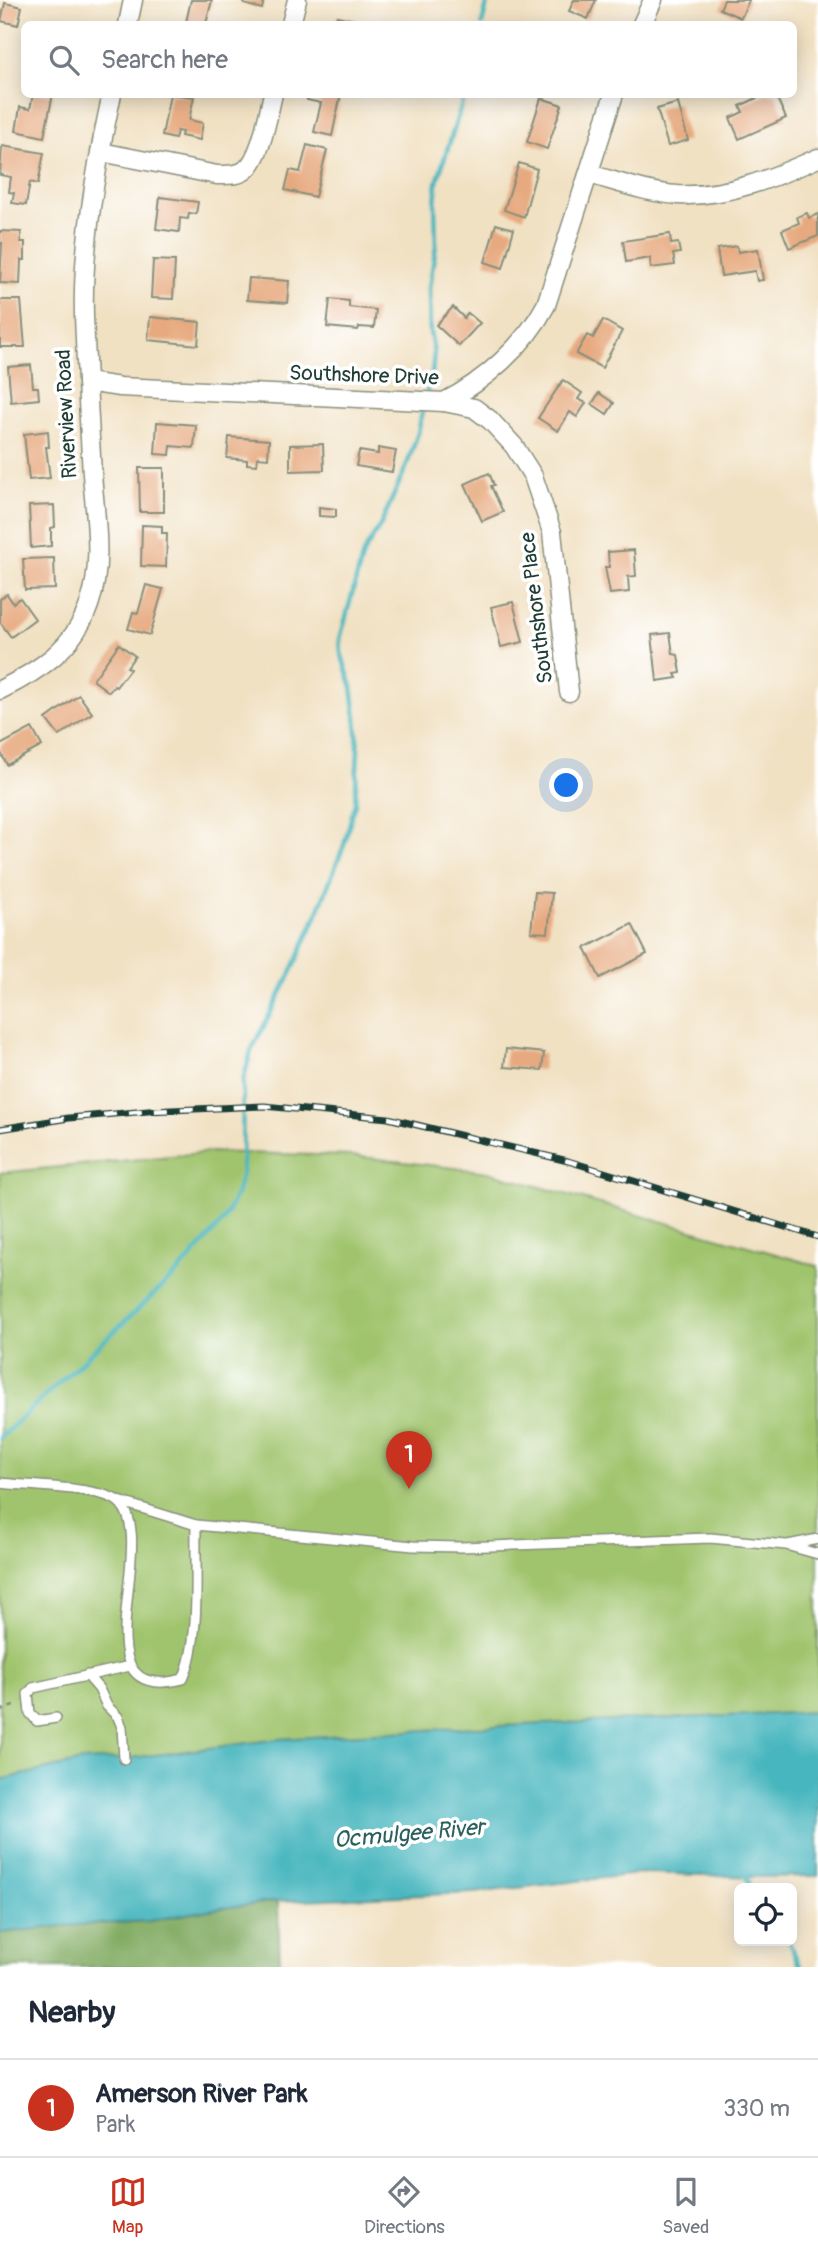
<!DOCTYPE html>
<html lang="en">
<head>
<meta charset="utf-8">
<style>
  body { margin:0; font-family:Pangolin,sans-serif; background:#f6f6f7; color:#1f2937 }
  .controls { position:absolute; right:21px; bottom:21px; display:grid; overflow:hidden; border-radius:10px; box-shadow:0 4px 18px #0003 }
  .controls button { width:63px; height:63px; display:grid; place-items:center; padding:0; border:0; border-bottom:2px solid #e0e1e3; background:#fff; color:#1f2937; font:35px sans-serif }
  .you { position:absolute; left:567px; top:786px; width:24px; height:24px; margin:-18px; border:5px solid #fff; border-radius:50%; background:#1a73e8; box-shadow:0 0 0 10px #1a73e833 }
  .badge { display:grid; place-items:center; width:46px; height:46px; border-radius:50%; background:#c8321e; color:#fff; font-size:23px; font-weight:700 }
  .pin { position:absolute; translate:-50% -58px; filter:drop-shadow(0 2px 4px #0008) }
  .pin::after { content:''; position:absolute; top:37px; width:24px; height:21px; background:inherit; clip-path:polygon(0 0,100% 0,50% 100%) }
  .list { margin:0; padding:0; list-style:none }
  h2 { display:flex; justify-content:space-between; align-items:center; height:91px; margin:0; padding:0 28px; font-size:30px }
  h2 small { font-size:23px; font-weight:400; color:#747a83 }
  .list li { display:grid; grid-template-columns:46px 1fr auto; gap:21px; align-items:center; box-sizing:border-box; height:98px; padding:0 28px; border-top:2px solid #e0e1e3 }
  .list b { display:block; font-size:26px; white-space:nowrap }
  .list p { margin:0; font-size:23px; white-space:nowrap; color:#747a83 }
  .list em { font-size:23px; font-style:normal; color:#747a83 }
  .icon { flex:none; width:38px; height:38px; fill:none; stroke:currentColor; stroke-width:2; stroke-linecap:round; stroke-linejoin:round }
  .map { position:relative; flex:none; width:818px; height:1967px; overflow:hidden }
  .search { position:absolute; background:#fff; box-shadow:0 4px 18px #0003; left:21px; right:21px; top:21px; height:77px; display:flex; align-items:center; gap:18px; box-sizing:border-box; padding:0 24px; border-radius:10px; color:#747a83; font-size:26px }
  .sheet { height:189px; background:#fff }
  nav { display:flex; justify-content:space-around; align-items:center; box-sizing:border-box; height:98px; border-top:2px solid #e0e1e3; background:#fff; font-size:19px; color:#747a83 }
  nav a { display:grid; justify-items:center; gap:4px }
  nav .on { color:#c8321e }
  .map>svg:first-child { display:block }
  .green { fill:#a0c46d; stroke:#608050; stroke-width:2 }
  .forest { fill:#80aa60; stroke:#50744a; stroke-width:2 }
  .water { fill:#47b6be; stroke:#337a79; stroke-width:2 }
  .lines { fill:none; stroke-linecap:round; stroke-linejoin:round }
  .stream { stroke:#47b6be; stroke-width:4.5 }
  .building { fill:#e7aa80 }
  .service-casing { stroke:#888f7c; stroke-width:12 }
  .minor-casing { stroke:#888f7c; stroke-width:21 }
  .path { stroke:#888f7c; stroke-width:2.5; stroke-dasharray:5 5; stroke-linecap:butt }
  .service { stroke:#fff; stroke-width:9 }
  .minor { stroke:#fff; stroke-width:18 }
  .rail-casing { stroke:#1f3d34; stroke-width:7 }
  .rail { stroke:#fff; stroke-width:4.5; stroke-dasharray:13; stroke-linecap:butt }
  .labels { text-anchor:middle; stroke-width:7; stroke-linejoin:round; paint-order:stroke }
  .street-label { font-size:21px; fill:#1f3d34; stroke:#fff }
  .water-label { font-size:23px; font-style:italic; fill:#2b615d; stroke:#fff }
</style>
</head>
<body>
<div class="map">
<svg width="818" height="1967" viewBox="0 0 818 1967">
  <rect width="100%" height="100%" fill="#fff"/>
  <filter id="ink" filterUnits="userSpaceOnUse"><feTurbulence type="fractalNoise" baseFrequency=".0143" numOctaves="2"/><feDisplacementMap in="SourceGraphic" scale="14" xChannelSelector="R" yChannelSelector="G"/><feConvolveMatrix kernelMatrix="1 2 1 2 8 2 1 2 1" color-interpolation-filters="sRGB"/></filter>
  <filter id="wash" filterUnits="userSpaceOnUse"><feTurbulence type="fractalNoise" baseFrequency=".00686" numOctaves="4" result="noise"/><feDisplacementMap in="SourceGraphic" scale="28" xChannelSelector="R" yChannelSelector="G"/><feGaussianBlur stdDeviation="1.57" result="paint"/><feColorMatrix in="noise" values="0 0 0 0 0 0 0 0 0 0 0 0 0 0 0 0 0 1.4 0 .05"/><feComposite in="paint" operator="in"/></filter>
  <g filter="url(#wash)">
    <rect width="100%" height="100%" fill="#f1e1c3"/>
    <!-- green -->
    <path class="green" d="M211 1152 353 1156 488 1172 818 1266V1712L475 1727 279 1739 124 1759 82 1761 0 1780V1173Z"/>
    <!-- forest -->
    <path class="forest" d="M278 1901 280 1967H0V1933L63 1926 149 1921 214 1909Z"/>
    <!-- water -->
    <path class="water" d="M818 1712V1876L755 1877 646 1873 474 1893 278 1901 214 1909 149 1921 63 1926 0 1933V1780L82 1761 124 1759 279 1739 475 1727Z"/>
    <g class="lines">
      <!-- stream -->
      <g class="stream">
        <path d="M482 24 488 0"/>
        <path d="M426 395 432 374 434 353 430 332 429 288 436 246 435 203 437 182 465 94"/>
        <path d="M0 1438 181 1269 223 1221 236 1195 242 1173 243 1081 251 1051 291 973 315 919 344 845 355 803 358 750 356 717 352 687 341 653 340 639 363 554 381 524 407 465 418 433 423 407"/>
        <path d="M744 1873 751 1888"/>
        <path d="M788 1941 801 1967"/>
      </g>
    </g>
    <g id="blocks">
      <!-- building -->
      <g class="building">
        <path d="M191 0H212L206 24 186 22Z"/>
        <path d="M245 0H264L262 9 244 4Z"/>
        <path d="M574 0H596L588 19 569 11Z"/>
        <path d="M724 0H749L741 18 720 9Z"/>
        <path d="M5 3 22 7 18 25 1 21Z"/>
        <path d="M337 16 355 20 354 24H335Z"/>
        <path d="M33 94H53L44 137 16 131 20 107 30 109Z"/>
        <path d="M170 94 194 97 189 120 203 123 200 140 181 136 182 132 177 131 175 139 162 136Z"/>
        <path d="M308 94H341L332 136 314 132 321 103 307 100Z"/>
        <path d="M765 94H775L786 118 739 139 730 118 743 112 740 106Z"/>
        <path d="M541 98 562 105 547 149 527 142Z"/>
        <path d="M678 103 688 140 668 146 657 109Z"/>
        <path d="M307 145 327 150 315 197 285 190 290 170 300 172Z"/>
        <path d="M2 146 44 153 38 184 30 182 26 205 12 203 14 193 9 192 11 177 0 175Z"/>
        <path d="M519 163 537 169 524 217 504 210Z"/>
        <path d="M160 197 198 202 196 214 189 213 188 219 180 218 179 232 156 229Z"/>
        <path d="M807 213 809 218 818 214V236L789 248 782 230 799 223 797 217Z"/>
        <path d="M496 224 514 229 503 268 485 262Z"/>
        <path d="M0 231 21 232V242H25V260H21L20 284 0 283 2 243H0Z"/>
        <path d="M670 234 671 244 678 243 680 253 673 254 675 265 651 268 650 258 626 262 623 241Z"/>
        <path d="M737 246 738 252 758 249 763 280 757 281 755 271 721 276 717 249Z"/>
        <path d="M153 260 175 261 173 299 151 298Z"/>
        <path d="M249 278 289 281 287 303 247 300Z"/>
        <path d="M330 299 349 301V307L376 310 374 328 359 327 358 330 327 327Z"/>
        <path d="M0 300H21L25 347H0Z"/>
        <path d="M453 307 464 318 468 313 480 323 459 346 436 325Z"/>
        <path d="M150 317 200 322 198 345 148 340Z"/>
        <path d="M603 320 622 331 602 368 576 354 587 335 593 338Z"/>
        <path d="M31 365 33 387H38L39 399 11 402 8 367Z"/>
        <path d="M563 380 582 393 578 399 586 403 577 417 570 412 558 431 538 418Z"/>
        <path d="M599 393 614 403 607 414 592 404Z"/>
        <path d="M157 422 196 425 194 448 171 446 170 455 155 454Z"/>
        <path d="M48 431 49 447H46L50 478 29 480 24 434Z"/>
        <path d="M229 437 269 440 268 458 258 457 257 465 247 464V460L227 458Z"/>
        <path d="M323 444 324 470 290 471V445Z"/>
        <path d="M378 448 396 451 392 472 356 466 359 451 378 454Z"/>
        <path d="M139 468H164V512H140Z"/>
        <path d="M489 473 494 485 491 486 503 512 482 521 465 484Z"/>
        <path d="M54 505 55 527 51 528V546L31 548 29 506Z"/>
        <path d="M319 507 336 509V517L319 516Z"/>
        <path d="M142 525 162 526V533H167L166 567 141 566Z"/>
        <path d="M634 550 636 576 628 577 629 592 610 594 605 567H609L608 552Z"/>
        <path d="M54 558 55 589 25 590 23 559Z"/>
        <path d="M146 585 163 589 150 635 128 629 133 612 138 613Z"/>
        <path d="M7 594 13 603 20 598 35 619 11 637 0 622V599Z"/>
        <path d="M513 602 523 642 501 647 491 607Z"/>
        <path d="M670 633 673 654 678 655 681 673 675 674 677 678 657 681 652 635Z"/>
        <path d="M119 644 135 656 127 667 130 669 116 687 114 686 109 692 93 680Z"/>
        <path d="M79 695 92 713 59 736 46 719Z"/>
        <path d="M32 728 42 746 7 765 0 751V745Z"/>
        <path d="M535 892 552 893 548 933 531 932Z"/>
        <path d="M632 924 647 954 600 978 585 948Z"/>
        <path d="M506 1049 544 1053 542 1070 504 1067Z"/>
      </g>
    </g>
  </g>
  <g filter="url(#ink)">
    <use href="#blocks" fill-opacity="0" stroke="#888f7c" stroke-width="2"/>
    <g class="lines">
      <defs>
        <g id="service">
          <path d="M0 1483C27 1486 96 1487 116 1500 166 1533 70 1708 183 1679 201 1640 195 1569 196 1525L413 1546 461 1547 710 1538 786 1545 818 1554"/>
          <path d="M119 1501 196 1525"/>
          <path d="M788 1545 818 1539"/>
          <path d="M87 1675 99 1689 107 1706 118 1717 122 1727 124 1759"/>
          <path d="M56 1718 37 1721 30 1713 28 1694 33 1688 130 1666"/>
        </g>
        <g id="minor">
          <path d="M128 24 133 0"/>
          <path d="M291 24 297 0"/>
          <path d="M642 24 653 0"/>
          <path d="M101 152 217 175C225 175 236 176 244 171 261 160 268 114 273 94"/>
          <path d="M589 174C618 182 648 193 678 195 728 197 773 178 818 158"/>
          <path d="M87 382 120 387 444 402C484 382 525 345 546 305L614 94"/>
          <path d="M444 402 474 408 490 420 514 446 533 476 552 532 569 692"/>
          <path d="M0 690C39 671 74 648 89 605 104 564 95 516 92 474 89 421 86 368 84 315 82 247 97 161 112 94"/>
        </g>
      </defs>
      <!-- service casing -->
      <use href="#service" class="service-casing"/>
      <!-- minor casing -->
      <use href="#minor" class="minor-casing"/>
      <!-- path -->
      <path class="path" d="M0 1711 16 1705"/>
      <!-- service -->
      <use href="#service" class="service"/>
      <!-- minor -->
      <use href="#minor" class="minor"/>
      <defs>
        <path id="rail" d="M0 1129 69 1118 148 1111 264 1106 388 1118 568 1161 818 1237"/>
      </defs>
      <!-- rail casing -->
      <use href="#rail" class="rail-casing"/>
      <!-- rail -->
      <use href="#rail" class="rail"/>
    </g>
  </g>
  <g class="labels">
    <!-- street labels -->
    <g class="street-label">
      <text transform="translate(364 375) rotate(2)" y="7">Southshore Drive</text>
      <text transform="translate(66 414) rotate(-93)" y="7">Riverview Road</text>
      <text transform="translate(536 608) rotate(-97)" y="7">Southshore Place</text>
    </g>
    <!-- water labels -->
    <g class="water-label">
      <text transform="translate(409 1833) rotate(-5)" y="8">Ocmulgee River</text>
    </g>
  </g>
</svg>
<div class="controls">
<button><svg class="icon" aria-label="locate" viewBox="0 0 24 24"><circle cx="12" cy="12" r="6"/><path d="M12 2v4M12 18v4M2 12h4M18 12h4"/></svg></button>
</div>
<div class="you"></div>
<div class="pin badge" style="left:409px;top:1489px">1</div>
<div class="search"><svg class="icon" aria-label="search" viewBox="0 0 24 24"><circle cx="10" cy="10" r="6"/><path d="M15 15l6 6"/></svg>Search here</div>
</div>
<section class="sheet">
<h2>Nearby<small></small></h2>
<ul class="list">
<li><span class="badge">1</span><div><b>Amerson River Park</b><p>Park</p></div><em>330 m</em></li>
</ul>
</section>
<nav>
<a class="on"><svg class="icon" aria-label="map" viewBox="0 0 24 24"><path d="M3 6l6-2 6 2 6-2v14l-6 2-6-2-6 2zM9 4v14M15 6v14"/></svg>Map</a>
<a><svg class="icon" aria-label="directions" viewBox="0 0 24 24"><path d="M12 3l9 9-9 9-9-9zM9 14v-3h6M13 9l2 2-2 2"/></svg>Directions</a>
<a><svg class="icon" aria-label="saved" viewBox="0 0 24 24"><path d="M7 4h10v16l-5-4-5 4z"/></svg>Saved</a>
</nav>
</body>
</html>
